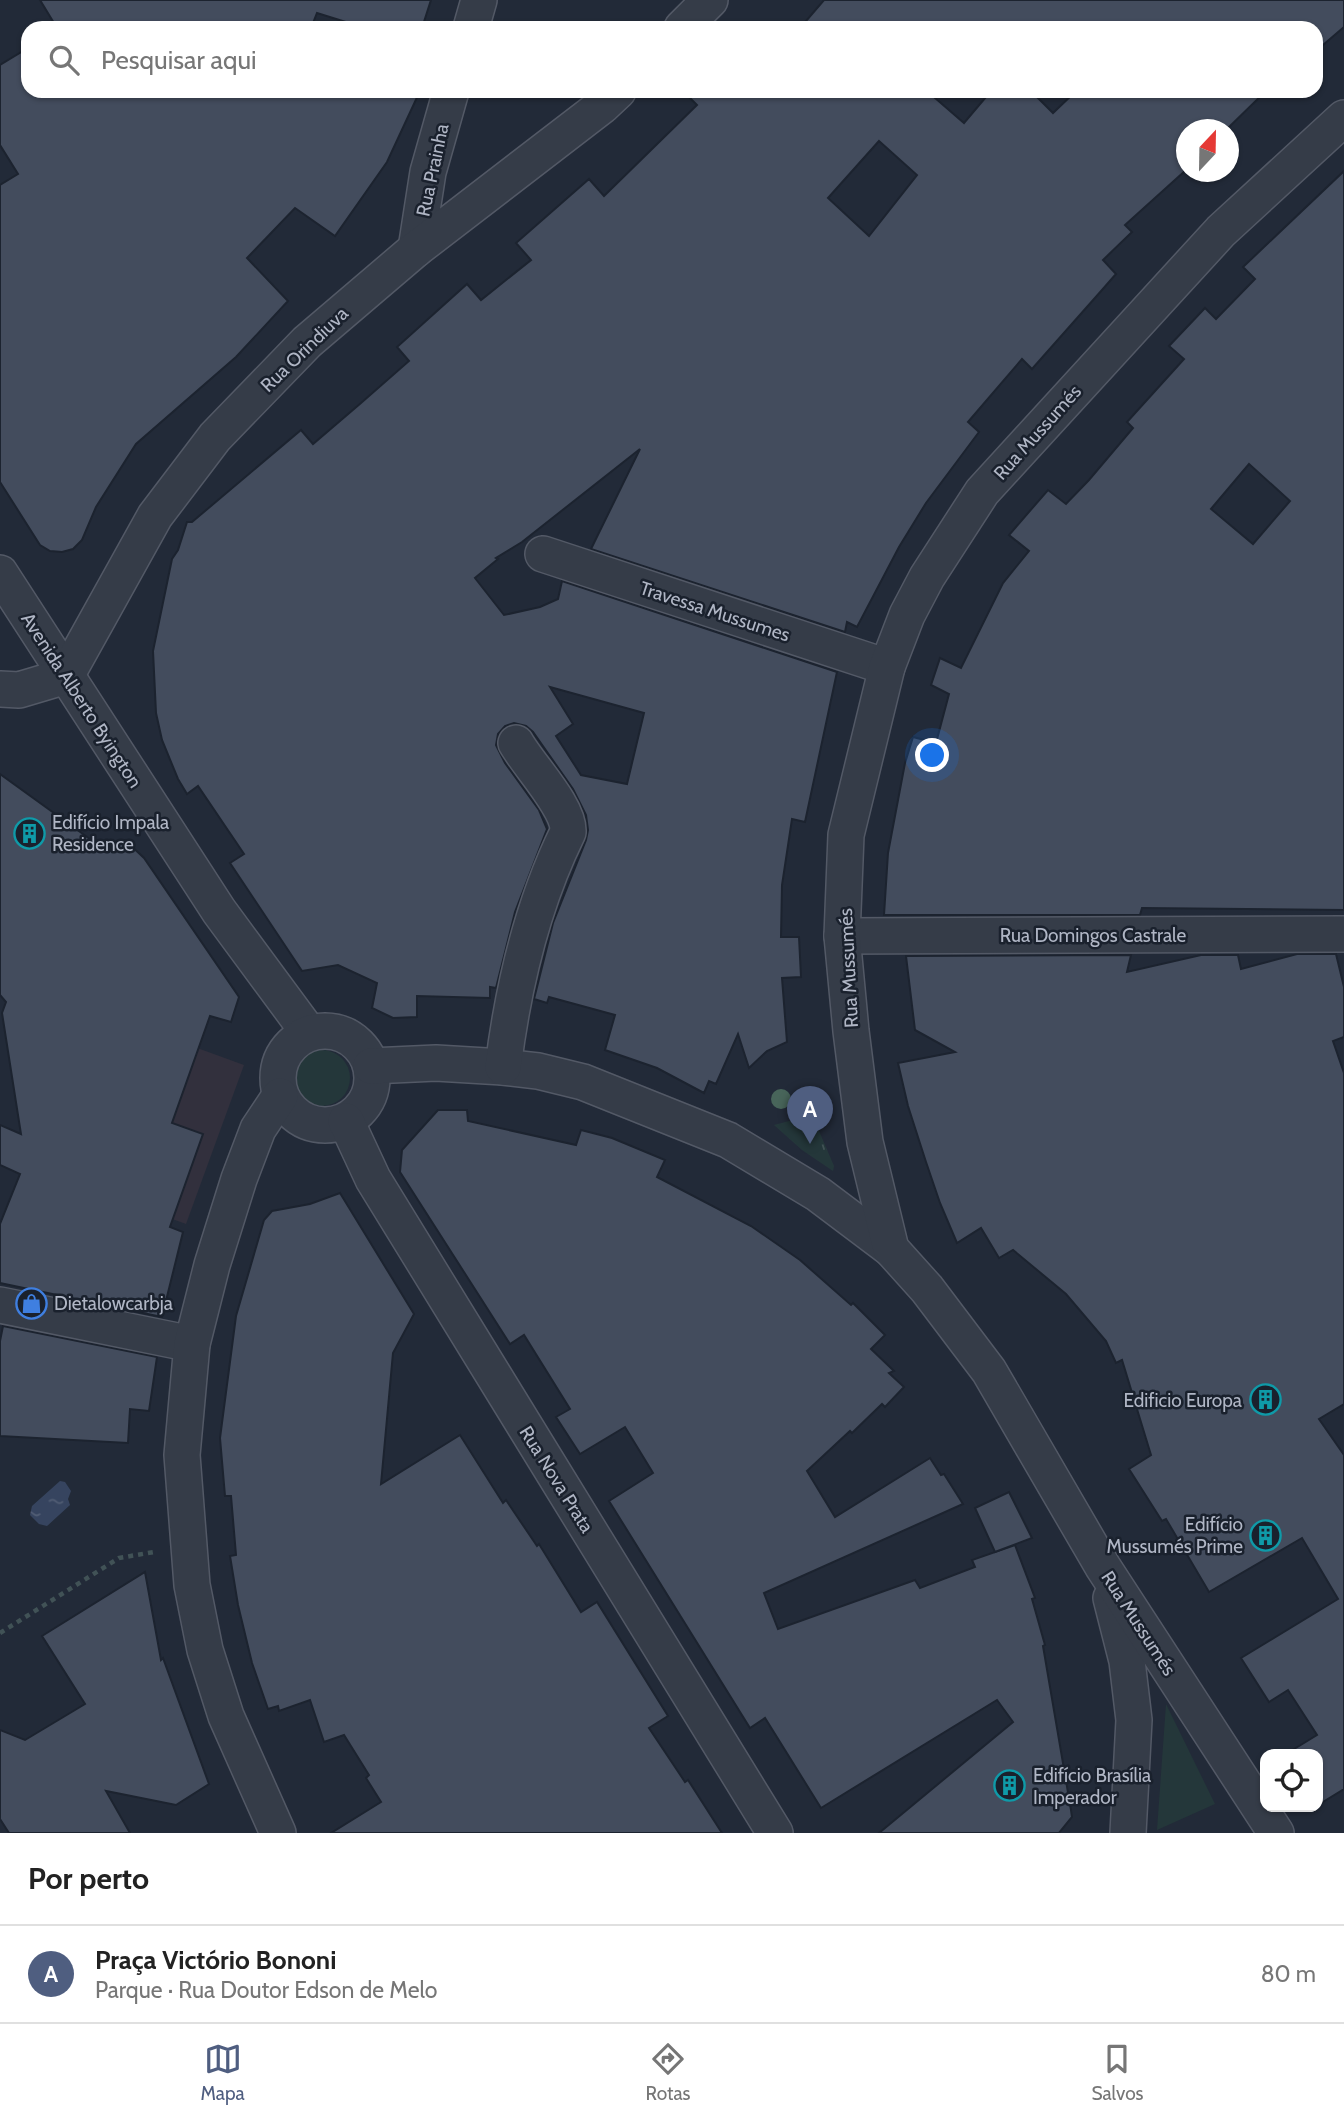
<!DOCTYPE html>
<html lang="pt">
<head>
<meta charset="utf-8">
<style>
  body { margin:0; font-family:Cabin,sans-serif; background:#f2f2f2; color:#222 }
  .controls { position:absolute; right:21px; bottom:21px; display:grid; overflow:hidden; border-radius:14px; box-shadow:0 2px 5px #0004 }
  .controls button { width:63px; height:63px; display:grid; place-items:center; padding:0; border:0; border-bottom:2px solid #e0e0e0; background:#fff; color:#222; font:35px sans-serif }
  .compass { position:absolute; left:1176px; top:119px; width:63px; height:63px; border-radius:50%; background:#fff; box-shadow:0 2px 5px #0004; rotate:22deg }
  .you { position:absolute; left:933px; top:756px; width:24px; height:24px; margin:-18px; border:5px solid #fff; border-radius:50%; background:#1a73e8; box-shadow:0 0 0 10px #1a73e833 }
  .badge { display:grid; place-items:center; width:46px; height:46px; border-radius:50%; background:#4f5e80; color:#fff; font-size:23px; font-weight:700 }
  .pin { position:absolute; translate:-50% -58px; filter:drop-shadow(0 2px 4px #0008) }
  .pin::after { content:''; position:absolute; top:37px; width:24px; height:21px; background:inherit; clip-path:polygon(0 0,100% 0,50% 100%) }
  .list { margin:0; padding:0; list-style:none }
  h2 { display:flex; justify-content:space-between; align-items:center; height:91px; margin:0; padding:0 28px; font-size:30px }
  h2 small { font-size:23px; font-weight:400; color:#767676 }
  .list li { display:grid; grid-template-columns:46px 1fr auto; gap:21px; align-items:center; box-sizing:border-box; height:98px; padding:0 28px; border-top:2px solid #e0e0e0 }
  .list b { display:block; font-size:26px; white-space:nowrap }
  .list p { margin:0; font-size:23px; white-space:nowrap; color:#767676 }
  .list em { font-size:23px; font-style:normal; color:#767676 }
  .icon { flex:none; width:38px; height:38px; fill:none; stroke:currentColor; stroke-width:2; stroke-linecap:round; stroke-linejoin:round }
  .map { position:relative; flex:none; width:1344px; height:1833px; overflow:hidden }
  .search { position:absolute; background:#fff; box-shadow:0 2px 5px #0004; left:21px; right:21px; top:21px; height:77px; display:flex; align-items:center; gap:18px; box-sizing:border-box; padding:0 24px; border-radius:21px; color:#767676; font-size:26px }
  .sheet { height:189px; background:#fff }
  nav { display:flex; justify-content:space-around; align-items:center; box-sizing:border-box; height:98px; border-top:2px solid #e0e0e0; background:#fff; font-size:19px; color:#767676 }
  nav a { display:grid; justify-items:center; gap:4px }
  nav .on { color:#4f5e80 }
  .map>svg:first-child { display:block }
  .medical { fill:#32303d }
  .park { fill:url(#park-tufts) }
  .garden { fill:#24373a }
  .water { fill:url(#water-ripples) }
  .building { fill:#434c5d; stroke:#1c232f; stroke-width:2; fill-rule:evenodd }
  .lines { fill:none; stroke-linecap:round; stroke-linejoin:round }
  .minor-casing { stroke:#535966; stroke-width:38 }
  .path { stroke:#415256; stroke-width:4.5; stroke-dasharray:5 5; stroke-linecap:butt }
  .minor { stroke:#353c48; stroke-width:35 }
  .tree { fill:#48655a }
  .labels { text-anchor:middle; stroke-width:5; stroke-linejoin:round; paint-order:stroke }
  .street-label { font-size:19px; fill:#b0b6c5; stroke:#1a212d }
  .poi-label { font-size:19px; fill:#b0b6c5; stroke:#1a212d; text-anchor:start }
</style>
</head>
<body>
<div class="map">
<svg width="1344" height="1833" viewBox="0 0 1344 1833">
  <defs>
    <pattern id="park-tufts" width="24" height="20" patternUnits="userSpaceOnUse" patternTransform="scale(1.75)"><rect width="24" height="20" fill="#24373a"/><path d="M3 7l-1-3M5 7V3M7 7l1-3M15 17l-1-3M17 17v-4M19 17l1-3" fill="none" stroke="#415255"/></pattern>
    <pattern id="water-ripples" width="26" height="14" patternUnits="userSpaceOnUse" patternTransform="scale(1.75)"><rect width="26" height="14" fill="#36445f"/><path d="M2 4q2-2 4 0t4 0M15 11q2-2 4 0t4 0" fill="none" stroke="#515d74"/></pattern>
  </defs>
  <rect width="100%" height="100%" fill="#222a38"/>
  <!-- medical -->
  <path class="medical" d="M126 1022 244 1065 186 1224 40 1171Z"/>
  <!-- park -->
  <path class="park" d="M813 1117 834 1166 833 1171 802 1150 774 1125 793 1120H811Z"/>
  <!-- garden -->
  <g class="garden">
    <circle cx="322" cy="1078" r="28"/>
    <path d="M1166 1704 1215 1804 1157 1830Z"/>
  </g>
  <!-- water -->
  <path class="water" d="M60 1481 65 1482 71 1491 68 1499 70 1505 47 1526 39 1524 30 1515 32 1506Z"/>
  <!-- building -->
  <g class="building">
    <path d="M40 0H431L422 28H365L317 13 311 28H57Z"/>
    <path d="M824 0H1344V27L1316 51V28H800Z"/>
    <path d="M28 48V91H420L387 162 335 236 295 208 247 258 288 301 236 357 136 444 96 507 82 540 73 549 62 552 50 551 40 545 0 482V185L18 174 0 145V65Z"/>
    <path d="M683 91H927L964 123 991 91H1031L1053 113 1076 91H1266L1226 130H1186V170L1125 225 1132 232 1103 260 1116 274 1102 290 1032 369 1022 359 968 422 979 432 926 503 899 547 857 627 847 622 845 632 591 549 640 449 522 542 496 558 498 559 475 578 504 615 540 607 558 599 562 581 837 672 805 822 792 819 782 885 781 937H799L801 977 782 978 787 1042 767 1051 749 1068 738 1034 716 1084 709 1081 704 1093 657 1068 605 1050 615 1015 549 997 547 1003 534 999 553 923 586 840 588 830 586 815 573 789 533 732 526 726 514 723 505 726 498 734 496 745 505 763 539 810 547 829 515 912 496 988 490 987V998L417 996V1017L393 1018 372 1008 377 983 338 965 302 971 230 863 244 854 198 786 187 794 178 779 162 740 156 713 153 651 172 559 178 550 187 522H192L301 430 313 444 361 403 409 361 397 347 467 284 481 300 531 260 516 243 589 179 604 196 697 105ZM879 141 917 175 869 236 828 198ZM550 687 644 713 627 784 581 775 556 736 573 724Z"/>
    <path d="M1344 171V910L1142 908 1140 915H884L888 853 905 763 913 737 936 743 949 694 931 685 940 658 961 668 1003 583 1029 551 1009 535 1048 490 1066 504 1089 480 1133 428 1127 422 1184 359 1169 346 1205 308 1216 319 1255 279 1243 267ZM1249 464 1290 501 1253 544 1211 509Z"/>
    <path d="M0 774 108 852 125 840 144 858 239 997 231 1022 210 1016 172 1123 203 1134 170 1227 183 1232 162 1317 0 1283V1224L20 1174 0 1165V1125L21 1134 2 1013 6 1002 0 995Z"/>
    <path d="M1297 954H1336L1344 987V1037L1333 1041 1344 1073V1404L1319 1419 1344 1455V1789L1318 1805V1754H1286L1317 1735 1288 1690 1269 1702 1241 1658 1338 1599 1302 1538 1209 1592 1166 1519 1162 1521 1129 1469 1151 1455 1122 1360 1116 1363 1106 1341 1066 1294 1013 1250 999 1258 981 1228 957 1243 940 1203 926 1162 908 1106 898 1063 955 1052 915 1030 906 956 1131 955 1127 972 1201 955H1238L1241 969Z"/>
    <path d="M438 1110H467L468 1121 576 1145 581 1130 612 1138 665 1160 657 1177 751 1226 800 1260 851 1305 853 1303 885 1335 871 1349 894 1371 889 1373 904 1387 885 1407 882 1404 852 1433 850 1431 807 1471 835 1517 930 1458 941 1475 944 1474 963 1504 764 1593 778 1629 915 1580 920 1588 975 1567 972 1560 1015 1545 1035 1598 1032 1599 1045 1645 1043 1646 1071 1810 1072 1817 1059 1833H879L1013 1722 997 1700 821 1808 765 1718 750 1728 609 1501 653 1473 625 1427 580 1454 556 1417 570 1409 524 1335 510 1344 400 1172 402 1150Z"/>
    <path d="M340 1193 414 1314 393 1353 381 1484 460 1435 503 1503 506 1500 537 1546 539 1544 581 1612 597 1602 668 1716 649 1728 685 1782 688 1780 722 1833H331L381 1802 366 1778 369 1775 344 1735 324 1742 310 1700 279 1711 278 1706 268 1709 252 1663 238 1605 230 1556 236 1555 231 1496H225L220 1438 236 1316 264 1220 272 1211 310 1204Z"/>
    <path d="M3 1326 157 1357 149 1411 130 1409 128 1443 0 1436V1341Z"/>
    <path d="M1009 1492 1032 1538 995 1552 975 1508Z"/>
    <path d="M145 1572 161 1660 163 1658 209 1784 176 1805 106 1791 130 1833H9L0 1819V1730L25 1740 85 1704 42 1636Z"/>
  </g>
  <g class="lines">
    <defs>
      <g id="minor">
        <path d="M471 28 479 0"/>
        <path d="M682 28 710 0"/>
        <path d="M416 249 428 172 451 91"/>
        <path d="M543 554 887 667"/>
        <path d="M0 573 219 911 309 1033"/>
        <path d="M0 689 19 690 66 676 155 516 215 437 307 342 416 249 602 106 618 91"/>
        <path d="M842 936 1344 934"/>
        <circle cx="325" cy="1078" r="47"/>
        <path d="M371 1066 436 1063 503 1067 538 1071 583 1082 728 1140 818 1194 891 1249"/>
        <path d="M503 1067C513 987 532 905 568 832 570 808 529 766 516 743"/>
        <path d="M346 1121 373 1179 775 1833"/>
        <path d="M0 1305 192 1344"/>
        <path d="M1111 1598 1127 1661 1134 1720 1128 1833"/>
        <path d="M278 1833 226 1716 205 1650 192 1585 182 1455 192 1344 212 1265 239 1179 258 1129 280 1096"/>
        <path d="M1276 1833 1103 1567 989 1371 927 1289 891 1249 865 1142 851 1031 842 936 846 835 887 667 907 615 927 577 982 492 1221 231 1344 118"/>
      </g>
    </defs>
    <!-- minor casing -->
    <use href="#minor" class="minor-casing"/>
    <!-- path -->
    <path class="path" d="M0 1633 119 1558 154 1552"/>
    <!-- minor -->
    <use href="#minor" class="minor"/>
  </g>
  <!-- trees -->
  <circle class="tree" cx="781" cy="1099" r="10"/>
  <!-- icons -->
  <defs>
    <symbol id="building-ring" viewBox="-11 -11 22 22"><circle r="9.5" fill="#1a212d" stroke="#0f9aa8" stroke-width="1.5"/><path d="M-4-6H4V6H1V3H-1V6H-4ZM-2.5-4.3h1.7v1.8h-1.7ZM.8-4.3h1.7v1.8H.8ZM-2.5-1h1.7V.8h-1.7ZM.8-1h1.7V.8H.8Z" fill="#0f9aa8"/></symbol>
    <symbol id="shop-ring" viewBox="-11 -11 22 22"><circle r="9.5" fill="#1a212d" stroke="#3f7fe0" stroke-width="1.5"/><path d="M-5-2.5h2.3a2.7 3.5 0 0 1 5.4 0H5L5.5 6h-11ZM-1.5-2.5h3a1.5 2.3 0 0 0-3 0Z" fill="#3f7fe0"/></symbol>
  </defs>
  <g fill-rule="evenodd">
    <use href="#building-ring" x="12" y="816" width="35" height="35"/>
    <use href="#shop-ring" x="14" y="1286" width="35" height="35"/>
    <use href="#building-ring" x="1248" y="1382" width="35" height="35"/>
    <use href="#building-ring" x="1248" y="1518" width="35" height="35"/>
    <use href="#building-ring" x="992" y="1768" width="35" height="35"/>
  </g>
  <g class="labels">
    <!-- street labels -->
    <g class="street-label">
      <text transform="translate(432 170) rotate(-78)" y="7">Rua Prainha</text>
      <text transform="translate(304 349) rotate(-44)" y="7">Rua Orindiuva</text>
      <text transform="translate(1037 432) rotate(-48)" y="7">Rua Mussumés</text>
      <text transform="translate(715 611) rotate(18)" y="7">Travessa Mussumes</text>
      <text transform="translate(82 700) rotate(57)" y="7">Avenida Alberto Byington</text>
      <text x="1093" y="942">Rua Domingos Castrale</text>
      <text transform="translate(848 968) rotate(-93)" y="7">Rua Mussumés</text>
      <text transform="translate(557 1479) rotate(58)" y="7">Rua Nova Prata</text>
      <text transform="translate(1139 1623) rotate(57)" y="7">Rua Mussumés</text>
    </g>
    <!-- poi labels -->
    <g class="poi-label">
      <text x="52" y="829">Edifício Impala<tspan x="52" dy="22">Residence</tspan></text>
      <text x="54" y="1310">Dietalowcarbja</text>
      <text x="1242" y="1407" text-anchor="end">Edificio Europa</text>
      <text x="1243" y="1531" text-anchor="end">Edifício<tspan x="1243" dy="22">Mussumés Prime</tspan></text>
      <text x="1033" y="1782">Edifício Brasília<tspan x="1033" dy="22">Imperador</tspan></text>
    </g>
  </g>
</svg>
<div class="controls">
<button><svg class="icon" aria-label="locate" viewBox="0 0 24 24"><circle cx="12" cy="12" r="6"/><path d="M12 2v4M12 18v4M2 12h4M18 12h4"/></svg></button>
</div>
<svg class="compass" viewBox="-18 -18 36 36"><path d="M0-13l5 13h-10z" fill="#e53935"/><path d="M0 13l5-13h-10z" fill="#767676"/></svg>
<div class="you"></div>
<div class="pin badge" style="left:810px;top:1144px">A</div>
<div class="search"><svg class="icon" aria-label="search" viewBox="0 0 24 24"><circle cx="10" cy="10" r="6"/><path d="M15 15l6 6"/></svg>Pesquisar aqui</div>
</div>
<section class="sheet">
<h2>Por perto<small></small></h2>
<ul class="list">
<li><span class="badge">A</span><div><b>Praça Victório Bononi</b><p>Parque · Rua Doutor Edson de Melo</p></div><em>80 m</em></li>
</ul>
</section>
<nav>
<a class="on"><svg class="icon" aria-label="map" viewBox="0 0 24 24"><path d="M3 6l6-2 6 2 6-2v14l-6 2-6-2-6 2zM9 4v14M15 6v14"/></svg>Mapa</a>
<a><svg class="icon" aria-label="directions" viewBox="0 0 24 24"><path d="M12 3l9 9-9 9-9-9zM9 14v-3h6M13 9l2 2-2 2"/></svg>Rotas</a>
<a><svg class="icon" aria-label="saved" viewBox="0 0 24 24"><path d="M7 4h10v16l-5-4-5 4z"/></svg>Salvos</a>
</nav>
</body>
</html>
